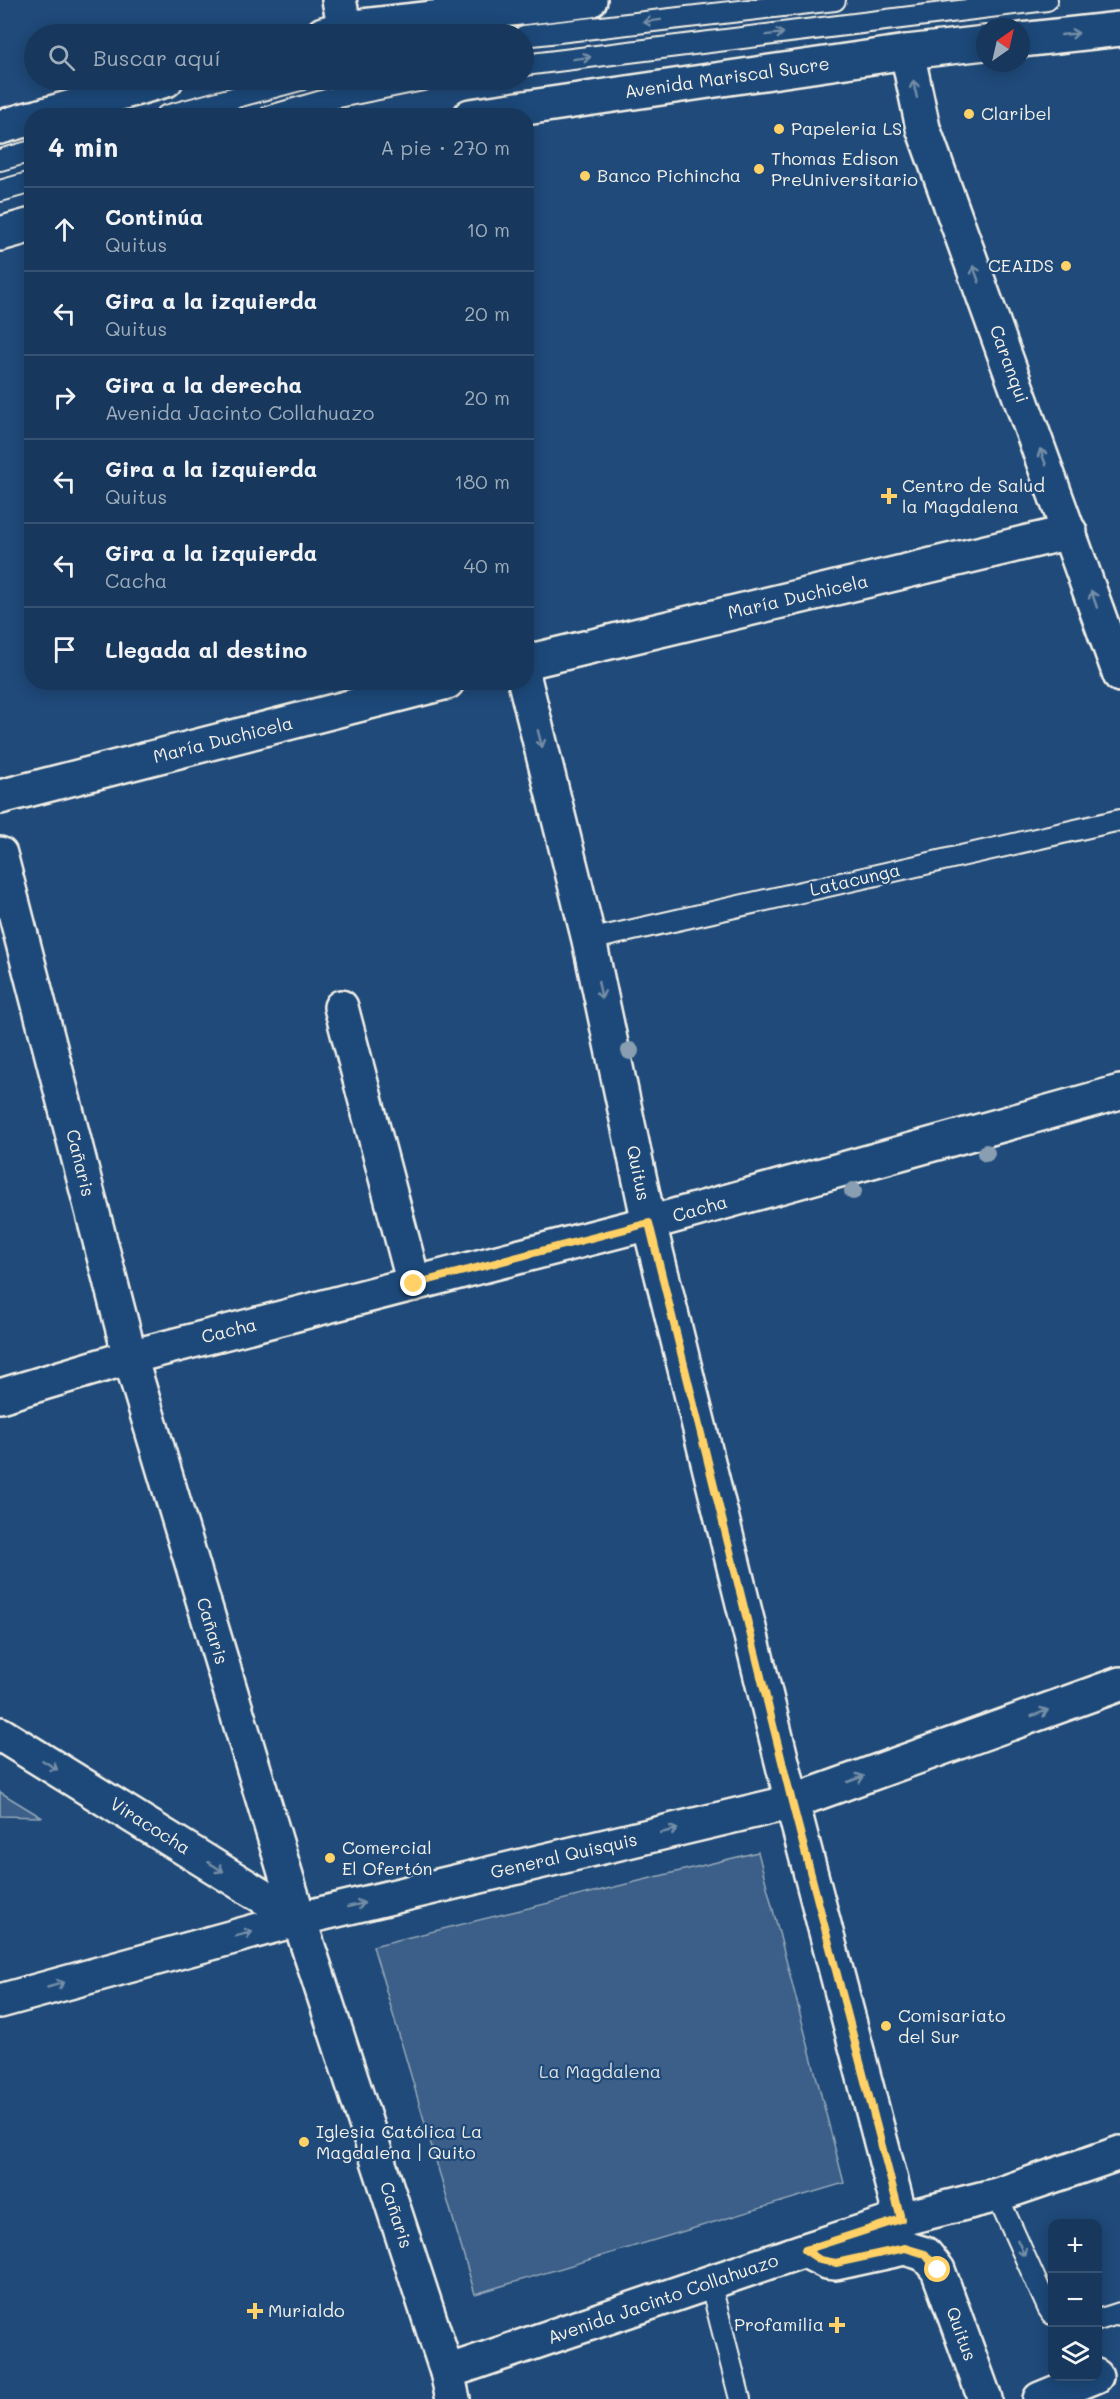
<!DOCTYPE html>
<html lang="es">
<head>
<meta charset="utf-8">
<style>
  body { margin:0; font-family:Mali,sans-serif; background:#244365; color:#f1f3f6 }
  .controls { position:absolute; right:18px; bottom:18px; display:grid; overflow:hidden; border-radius:12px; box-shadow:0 3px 15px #0003 }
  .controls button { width:54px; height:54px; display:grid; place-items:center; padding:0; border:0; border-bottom:2px solid #365272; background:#17385c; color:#f1f3f6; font:30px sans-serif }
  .compass { position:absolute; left:976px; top:18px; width:54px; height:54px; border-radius:50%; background:#17385c; box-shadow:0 3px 15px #0003; rotate:34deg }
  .stop { position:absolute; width:18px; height:18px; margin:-14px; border:4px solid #ffd166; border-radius:50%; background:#fff }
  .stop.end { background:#ffd166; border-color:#fff; box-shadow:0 2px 6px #0008 }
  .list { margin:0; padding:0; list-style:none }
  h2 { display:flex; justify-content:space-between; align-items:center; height:78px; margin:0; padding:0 24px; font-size:26px }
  h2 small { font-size:20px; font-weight:400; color:#9eacbb }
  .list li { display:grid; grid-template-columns:39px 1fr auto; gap:18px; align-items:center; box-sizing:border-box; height:84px; padding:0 24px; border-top:2px solid #365272 }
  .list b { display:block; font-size:22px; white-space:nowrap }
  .list p { margin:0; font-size:20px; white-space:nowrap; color:#9eacbb }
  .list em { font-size:20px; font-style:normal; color:#9eacbb }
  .icon { flex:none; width:33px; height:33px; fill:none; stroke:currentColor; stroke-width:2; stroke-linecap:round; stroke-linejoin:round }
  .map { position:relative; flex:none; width:1120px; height:2399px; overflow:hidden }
  .search { position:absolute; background:#17385c; box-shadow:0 3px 15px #0003; left:24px; top:24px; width:510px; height:66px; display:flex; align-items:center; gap:15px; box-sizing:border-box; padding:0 21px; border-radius:33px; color:#9eacbb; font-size:22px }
  .panel { position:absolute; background:#17385c; box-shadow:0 3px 15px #0003; left:24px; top:108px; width:510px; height:582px; border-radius:24px }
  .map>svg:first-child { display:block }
  .green { fill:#3a5f88; stroke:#97a8b8; stroke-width:1.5 }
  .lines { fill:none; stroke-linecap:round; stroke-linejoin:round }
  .service-casing { stroke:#f4f1e8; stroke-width:24 }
  .minor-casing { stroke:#f4f1e8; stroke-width:38 }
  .primary-casing { stroke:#f4f1e8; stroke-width:38 }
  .service { stroke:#1f4a7a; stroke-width:20 }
  .minor { stroke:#1f4a7a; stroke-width:33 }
  .primary { stroke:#1f4a7a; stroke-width:33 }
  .tree { fill:#8a9eb1 }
  .oneway { stroke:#748da6 }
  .route { stroke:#ffd166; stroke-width:8 }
  .poi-dot { fill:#ffd166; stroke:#1f4a7a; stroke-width:2 }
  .labels { text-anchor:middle; stroke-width:4.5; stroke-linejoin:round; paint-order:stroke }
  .street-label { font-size:18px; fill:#f4f1e8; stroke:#1f4a7a }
  .poi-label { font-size:18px; fill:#f4f1e8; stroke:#1f4a7a; text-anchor:start }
  .park-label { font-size:18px; fill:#e1e2de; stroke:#1f4a7a }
</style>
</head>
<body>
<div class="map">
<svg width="1120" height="2399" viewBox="0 0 1120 2399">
  <rect width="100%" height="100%" fill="#1f4a7a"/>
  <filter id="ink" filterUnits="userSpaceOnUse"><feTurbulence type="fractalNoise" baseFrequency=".0167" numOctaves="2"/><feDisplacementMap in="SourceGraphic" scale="12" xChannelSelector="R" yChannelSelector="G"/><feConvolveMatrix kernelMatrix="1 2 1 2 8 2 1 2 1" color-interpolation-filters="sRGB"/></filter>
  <g filter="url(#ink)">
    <!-- green -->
    <g class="green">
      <path d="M0 1792 41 1817 0 1816Z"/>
      <path d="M758 1852 844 2183 475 2294 373 1946Z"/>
    </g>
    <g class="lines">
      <defs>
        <g id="service">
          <path d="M524 36 835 0"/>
          <path d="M524 65 1047 0"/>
          <path d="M166 116 300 80"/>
          <path d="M270 116 329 99 423 80"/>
          <path d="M0 160 32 151"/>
          <path d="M0 191 32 182"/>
          <path d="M589 940 1120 820"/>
          <path d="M997 2195 1048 2308 1052 2314"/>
          <path d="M710 2282 740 2399"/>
          <path d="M1098 2320 1120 2313"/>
        </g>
        <g id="minor">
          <path d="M339 0 345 28"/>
          <path d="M907 52 923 128 1120 675"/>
          <path d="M526 662 1070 532"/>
          <path d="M525 682 589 940 649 1223 792 1802 901 2219"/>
          <path d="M0 797 447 682"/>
          <path d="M0 854 130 1357 299 1919 447 2372 453 2399"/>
          <path d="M341 1007 414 1284"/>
          <path d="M0 1396 130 1357 649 1223 1120 1092"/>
          <path d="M0 1734 299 1919"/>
          <path d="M0 2001 299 1919 792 1802 1120 1684"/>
          <path d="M811 2254 827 2262 836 2263 905 2248 925 2254 938 2270 985 2399"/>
          <path d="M447 2372 805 2250 901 2219 997 2195 1120 2153"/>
          <path d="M1040 2399 1096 2376"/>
        </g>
        <g id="primary">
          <path d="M323 34 345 28 590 0"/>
          <path d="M1021 40 1120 29"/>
          <path d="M40 116 166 80"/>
          <path d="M470 116 907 52 985 43"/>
          <path d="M0 127 32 118"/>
          <path d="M0 234 32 225"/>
        </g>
      </defs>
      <!-- service casing -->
      <use href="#service" class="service-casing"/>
      <!-- minor casing -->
      <use href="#minor" class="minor-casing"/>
      <!-- primary casing -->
      <use href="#primary" class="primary-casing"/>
      <!-- service -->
      <use href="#service" class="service"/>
      <!-- minor -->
      <use href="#minor" class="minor"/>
      <!-- primary -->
      <use href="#primary" class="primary"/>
    </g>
    <!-- trees -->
    <g class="tree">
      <circle cx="630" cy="1051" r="9"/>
      <circle cx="986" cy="1153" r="9"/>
      <circle cx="853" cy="1191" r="9"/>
    </g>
    <!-- one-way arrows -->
    <defs><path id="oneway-shaft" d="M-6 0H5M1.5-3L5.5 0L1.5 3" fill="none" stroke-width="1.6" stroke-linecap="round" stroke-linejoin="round" transform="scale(1.5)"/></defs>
    <g class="oneway">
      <use href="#oneway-shaft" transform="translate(652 21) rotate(173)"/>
      <use href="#oneway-shaft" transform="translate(775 34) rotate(-7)"/>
      <use href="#oneway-shaft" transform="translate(1070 34) rotate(-6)"/>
      <use href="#oneway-shaft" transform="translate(582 58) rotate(-7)"/>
      <use href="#oneway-shaft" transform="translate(915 89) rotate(-102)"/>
      <use href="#oneway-shaft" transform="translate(976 274) rotate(-110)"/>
      <use href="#oneway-shaft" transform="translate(1043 457) rotate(-110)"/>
      <use href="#oneway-shaft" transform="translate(1094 599) rotate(-109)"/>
      <use href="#oneway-shaft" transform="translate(540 739) rotate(76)"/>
      <use href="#oneway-shaft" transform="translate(600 990) rotate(78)"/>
      <use href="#oneway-shaft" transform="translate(1040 1713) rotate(-20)"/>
      <use href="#oneway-shaft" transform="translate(50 1765) rotate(32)"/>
      <use href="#oneway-shaft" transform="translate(856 1779) rotate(-20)"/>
      <use href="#oneway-shaft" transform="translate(669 1831) rotate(-13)"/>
      <use href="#oneway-shaft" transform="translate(216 1867) rotate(32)"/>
      <use href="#oneway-shaft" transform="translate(356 1905) rotate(-13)"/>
      <use href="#oneway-shaft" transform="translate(244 1934) rotate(-15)"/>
      <use href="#oneway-shaft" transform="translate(56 1985) rotate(-16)"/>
      <use href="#oneway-shaft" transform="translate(1021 2248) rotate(66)"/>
    </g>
  </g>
  <g class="lines" filter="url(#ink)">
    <!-- route -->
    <path class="route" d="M414 1284 649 1223 792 1802 901 2219 805 2250 820 2260 836 2263 905 2248 925 2254 938 2270"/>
  </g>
  <!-- markers -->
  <g class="poi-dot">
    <circle cx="969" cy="114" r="6"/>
    <circle cx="779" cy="129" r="6"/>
    <circle cx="759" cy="169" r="6"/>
    <circle cx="585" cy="176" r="6"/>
    <circle cx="1066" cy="266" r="6"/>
    <path d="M886 487h6v6h6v6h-6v6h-6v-6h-6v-6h6z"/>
    <circle cx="330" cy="1858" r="6"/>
    <circle cx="886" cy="2026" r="6"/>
    <circle cx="304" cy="2142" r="6"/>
    <path d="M252 2302h6v6h6v6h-6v6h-6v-6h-6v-6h6z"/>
    <path d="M834 2316h6v6h6v6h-6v6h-6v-6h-6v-6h6z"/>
  </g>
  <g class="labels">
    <!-- street labels -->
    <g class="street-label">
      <text transform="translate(727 78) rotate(-8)" y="6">Avenida Mariscal Sucre</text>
      <text transform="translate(1009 364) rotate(70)" y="6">Caranqui</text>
      <text transform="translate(798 597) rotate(-13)" y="6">María Duchicela</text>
      <text transform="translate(223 740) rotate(-14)" y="6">María Duchicela</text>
      <text transform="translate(855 880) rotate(-13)" y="6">Latacunga</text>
      <text transform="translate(80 1163) rotate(76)" y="6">Cañaris</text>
      <text transform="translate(638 1173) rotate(78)" y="6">Quitus</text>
      <text transform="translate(700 1209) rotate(-16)" y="6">Cacha</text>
      <text transform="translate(229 1331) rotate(-14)" y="6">Cacha</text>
      <text transform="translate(212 1631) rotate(73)" y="6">Cañaris</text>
      <text transform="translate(150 1826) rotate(32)" y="6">Viracocha</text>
      <text transform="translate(564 1856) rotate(-13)" y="6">General Quisquis</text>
      <text transform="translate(396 2215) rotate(72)" y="6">Cañaris</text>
      <text transform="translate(663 2299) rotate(-19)" y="6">Avenida Jacinto Collahuazo</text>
      <text transform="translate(961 2334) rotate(70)" y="6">Quitus</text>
    </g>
    <!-- poi labels -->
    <g class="poi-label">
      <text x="981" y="120">Claribel</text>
      <text x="791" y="135">Papeleria LS</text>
      <text x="771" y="165">Thomas Edison<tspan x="771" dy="21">PreUniversitario</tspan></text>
      <text x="597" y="182">Banco Pichincha</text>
      <text x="1054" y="272" text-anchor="end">CEAIDS</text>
      <text x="902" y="492">Centro de Salud<tspan x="902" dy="21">la Magdalena</tspan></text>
      <text x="342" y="1854">Comercial<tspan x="342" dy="21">El Ofertón</tspan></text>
      <text x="898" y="2022">Comisariato<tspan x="898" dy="21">del Sur</tspan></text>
      <text x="316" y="2138">Iglesia Católica La<tspan x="316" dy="21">Magdalena | Quito</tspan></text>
      <text x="268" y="2317">Murialdo</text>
      <text x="824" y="2331" text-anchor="end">Profamilia</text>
    </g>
    <!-- park labels -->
    <g class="park-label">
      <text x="600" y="2078">La Magdalena</text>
    </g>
  </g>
</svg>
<div class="controls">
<button>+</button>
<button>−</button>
<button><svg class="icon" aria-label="layers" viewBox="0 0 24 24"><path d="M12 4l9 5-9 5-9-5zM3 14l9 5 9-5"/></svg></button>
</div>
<svg class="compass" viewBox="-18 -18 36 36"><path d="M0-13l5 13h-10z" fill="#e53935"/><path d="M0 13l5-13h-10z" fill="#9eacbb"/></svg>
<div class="stop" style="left:938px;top:2270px"></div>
<div class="stop end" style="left:414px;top:1284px"></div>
<div class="search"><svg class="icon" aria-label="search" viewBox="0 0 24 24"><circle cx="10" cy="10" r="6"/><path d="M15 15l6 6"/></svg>Buscar aquí</div>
<section class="panel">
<h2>4 min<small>A pie · 270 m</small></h2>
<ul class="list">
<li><svg class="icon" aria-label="ahead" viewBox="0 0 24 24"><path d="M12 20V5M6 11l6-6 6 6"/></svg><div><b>Continúa</b><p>Quitus</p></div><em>10 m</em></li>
<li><svg class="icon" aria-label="left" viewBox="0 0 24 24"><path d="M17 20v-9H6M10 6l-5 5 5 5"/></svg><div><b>Gira a la izquierda</b><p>Quitus</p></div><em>20 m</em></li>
<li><svg class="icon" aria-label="right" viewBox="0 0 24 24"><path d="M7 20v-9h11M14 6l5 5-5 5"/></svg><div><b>Gira a la derecha</b><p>Avenida Jacinto Collahuazo</p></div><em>20 m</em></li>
<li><svg class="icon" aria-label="left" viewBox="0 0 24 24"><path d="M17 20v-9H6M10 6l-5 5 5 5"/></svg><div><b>Gira a la izquierda</b><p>Quitus</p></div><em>180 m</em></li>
<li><svg class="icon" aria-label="left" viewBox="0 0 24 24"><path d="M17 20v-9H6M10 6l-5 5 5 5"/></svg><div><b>Gira a la izquierda</b><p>Cacha</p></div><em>40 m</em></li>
<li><svg class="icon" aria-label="arrive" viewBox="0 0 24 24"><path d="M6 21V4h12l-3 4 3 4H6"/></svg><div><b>Llegada al destino</b></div></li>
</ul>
</section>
</div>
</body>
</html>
